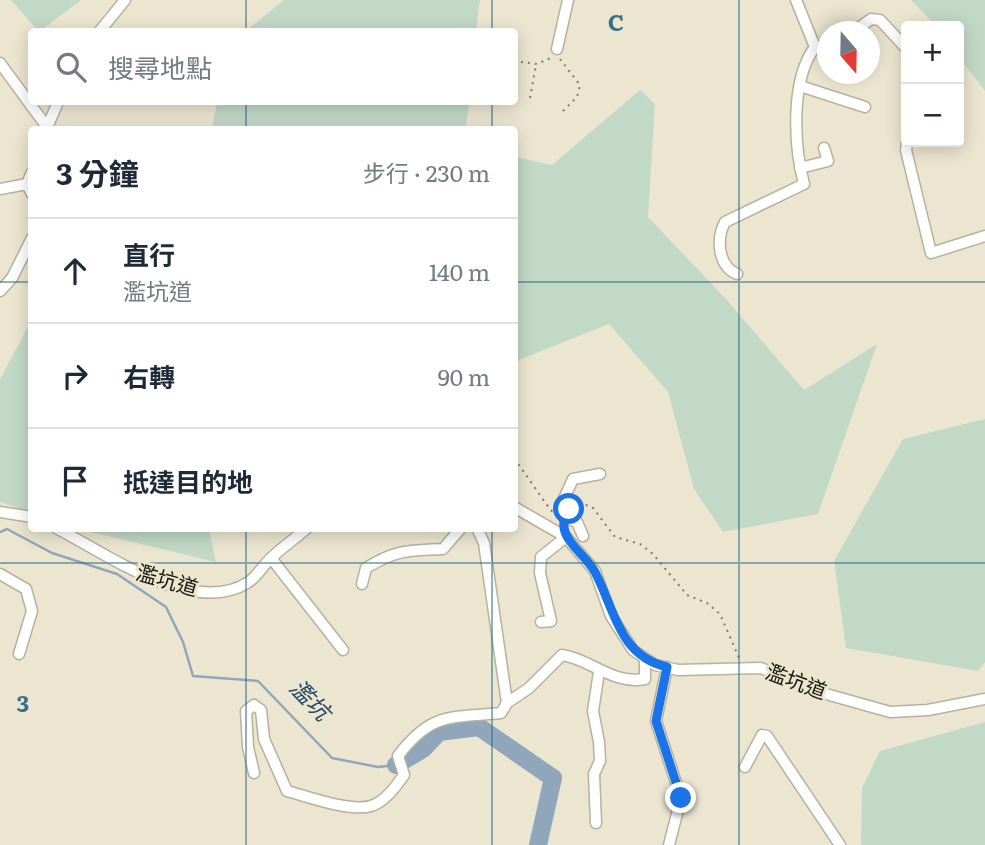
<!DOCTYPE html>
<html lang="zh-TW">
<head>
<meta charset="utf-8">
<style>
  body { margin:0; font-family:Literata,"Noto Sans TC",serif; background:#f6f6f7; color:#1f2937 }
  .controls { position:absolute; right:21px; top:21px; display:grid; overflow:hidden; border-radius:7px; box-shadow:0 4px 18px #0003 }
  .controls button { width:63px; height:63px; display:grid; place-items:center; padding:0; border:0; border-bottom:2px solid #e0e1e3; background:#fff; color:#1f2937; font:35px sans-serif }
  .compass { position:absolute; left:817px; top:21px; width:63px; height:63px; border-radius:50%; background:#fff; box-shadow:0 4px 18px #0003; rotate:160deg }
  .stop { position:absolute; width:21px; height:21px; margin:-16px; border:5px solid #1a73e8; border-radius:50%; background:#fff }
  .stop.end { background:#1a73e8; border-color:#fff; box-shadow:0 2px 7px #0008 }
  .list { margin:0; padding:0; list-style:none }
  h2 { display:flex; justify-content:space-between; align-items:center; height:91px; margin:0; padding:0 28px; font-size:30px }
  h2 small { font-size:23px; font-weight:400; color:#747a83 }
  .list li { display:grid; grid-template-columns:46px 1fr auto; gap:21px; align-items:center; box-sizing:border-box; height:105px; padding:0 28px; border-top:2px solid #e0e1e3 }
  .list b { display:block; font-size:26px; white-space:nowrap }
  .list p { margin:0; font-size:23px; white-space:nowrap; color:#747a83 }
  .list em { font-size:23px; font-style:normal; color:#747a83 }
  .icon { flex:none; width:38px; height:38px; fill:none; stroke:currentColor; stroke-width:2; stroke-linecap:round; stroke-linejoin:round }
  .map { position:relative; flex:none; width:985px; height:845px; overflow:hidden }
  .search { position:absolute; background:#fff; box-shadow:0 4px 18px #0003; left:28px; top:28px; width:490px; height:77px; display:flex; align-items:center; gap:18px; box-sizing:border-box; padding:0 24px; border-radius:7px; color:#747a83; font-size:26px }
  .panel { position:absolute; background:#fff; box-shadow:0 4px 18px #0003; left:28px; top:126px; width:490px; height:406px; border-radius:7px }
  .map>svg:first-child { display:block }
  .green { fill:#c3d9c7 }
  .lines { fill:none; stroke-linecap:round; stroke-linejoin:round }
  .stream { stroke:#8fa6bb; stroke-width:2.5 }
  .river { stroke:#8fa6bb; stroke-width:18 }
  .minor-casing { stroke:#b7b19d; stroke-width:13 }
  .path { stroke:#7e7a6c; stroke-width:2; stroke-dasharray:2 5; stroke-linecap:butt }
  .minor { stroke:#fff; stroke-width:10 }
  .route { stroke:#1a73e8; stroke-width:9 }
  .grid { fill:none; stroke:#367089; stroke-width:2; stroke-opacity:0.55 }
  .labels { text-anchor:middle; stroke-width:6; stroke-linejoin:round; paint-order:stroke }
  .street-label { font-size:21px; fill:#19170f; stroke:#ece6d1 }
  .water-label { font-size:23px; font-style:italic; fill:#214869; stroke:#ece6d1 }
  .grid-label { font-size:23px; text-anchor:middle; font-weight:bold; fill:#367089; stroke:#ece6d1; stroke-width:6; stroke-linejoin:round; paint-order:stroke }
</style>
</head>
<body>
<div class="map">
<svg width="985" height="845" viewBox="0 0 985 845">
  <rect width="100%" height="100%" fill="#ece6d1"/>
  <!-- green -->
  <g class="green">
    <path d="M11 0H81L39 32Z"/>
    <path d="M284 0H480L476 31H246Z"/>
    <path d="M911 0H985V91L959 57V26H936Z"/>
    <path d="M640 90 655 104 648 217 727 300 804 390 877 344 818 514 723 532 694 489 668 392 609 324 519 360 515 370V157L552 165Z"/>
    <path d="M217 102H469L466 129H212Z"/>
    <path d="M31 321V513L0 502V379Z"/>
    <path d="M985 419V662L978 671 846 648 834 561 903 439Z"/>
    <path d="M78 529H209L216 562Z"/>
    <path d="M985 722V845H861L862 788 880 751Z"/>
  </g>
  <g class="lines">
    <!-- stream -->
    <path class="stream" d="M0 532 7 529 52 553 117 574 166 607 183 642 193 676 258 681 332 758 378 767 396 765"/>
    <!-- river -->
    <path class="river" d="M396 765 423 749 439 732 479 727 553 778 538 845"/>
    <defs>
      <g id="minor">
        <path d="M796 0 815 47 828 46"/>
        <path d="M99 32 125 0"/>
        <path d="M853 32 871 19 880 20 906 48"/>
        <path d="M557 49 568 0"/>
        <path d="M0 63 47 127"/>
        <path d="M800 86 865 107"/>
        <path d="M46 130 58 102"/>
        <path d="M907 142 906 150 931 253 985 236"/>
        <path d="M800 168 828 161 824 148"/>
        <path d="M32 172 27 184 32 194"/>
        <path d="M0 189 27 184"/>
        <path d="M737 274C718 266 716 239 725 222L804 184C794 146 790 80 815 47"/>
        <path d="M0 291 12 278 32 238"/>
        <path d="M514 507 566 537 595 571 611 616 633 650 655 665 678 670 761 668 819 692 890 712 928 710 985 699"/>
        <path d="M0 512 32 517"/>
        <path d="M56 528C104 552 192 617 247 583 256 578 262 567 269 560 281 548 295 539 307 528"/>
        <path d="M477 528 484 543 507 703"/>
        <path d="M583 536 577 522 564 517 562 503 573 479 600 474"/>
        <path d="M271 558 343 650"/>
        <path d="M0 574 26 589 32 611 19 654"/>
        <path d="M362 584 366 568C397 549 408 551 443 549L461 528"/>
        <path d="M541 622 551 621 540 573 541 557 566 537"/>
        <path d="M667 667 656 721 681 798 669 845"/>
        <path d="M745 767 762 735 767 736 840 845"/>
        <path d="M254 773 248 747 246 711 254 705 261 710 264 739 287 791C309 797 350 812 371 806 385 802 396 786 404 775L398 756C431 712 450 718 501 713L507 703 529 688 562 655C591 659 612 685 645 679V660"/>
        <path d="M596 823 594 774 600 761 599 742 593 711 599 672"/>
      </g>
    </defs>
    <!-- minor casing -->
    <use href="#minor" class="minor-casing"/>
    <!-- path -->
    <g class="path">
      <path d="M560 59 580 85 577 97 561 113"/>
      <path d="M514 61 537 64 553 57"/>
      <path d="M530 98 536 65"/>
      <path d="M514 246 518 247 514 253"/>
      <path d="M514 459C523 469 549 510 553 512"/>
      <path d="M572 508 586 505 593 508 615 537 640 544 653 554 687 595 707 603 720 614 740 660"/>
    </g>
    <!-- minor -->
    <use href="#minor" class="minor"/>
  </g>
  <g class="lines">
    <!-- route -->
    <path class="route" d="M569 509C551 536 584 551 595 572 615 610 619 656 667 667L656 721 681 798"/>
  </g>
  <!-- grid -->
  <path class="grid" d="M246 0V32M492 0V32M739 0V845M246 102V130M492 102V130M0 282H32M514 282H985M246 528V845M492 528V845M0 563H985"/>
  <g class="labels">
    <!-- street labels -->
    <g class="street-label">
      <text transform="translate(167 581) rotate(16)" y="7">濫坑道</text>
      <text transform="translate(796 682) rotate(20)" y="7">濫坑道</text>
    </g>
    <!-- water labels -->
    <g class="water-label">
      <text transform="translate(310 700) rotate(46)" y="8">濫坑</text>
    </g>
  </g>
  <g class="grid-label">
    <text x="616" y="31">C</text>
    <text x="23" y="712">3</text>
  </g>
</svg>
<div class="controls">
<button>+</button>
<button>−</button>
</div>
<svg class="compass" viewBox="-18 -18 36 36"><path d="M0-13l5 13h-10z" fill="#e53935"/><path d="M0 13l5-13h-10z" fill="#747a83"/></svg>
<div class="stop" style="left:569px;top:509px"></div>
<div class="stop end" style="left:681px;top:798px"></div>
<div class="search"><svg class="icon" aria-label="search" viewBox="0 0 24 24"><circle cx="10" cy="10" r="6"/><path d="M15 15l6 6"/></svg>搜尋地點</div>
<section class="panel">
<h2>3 分鐘<small>步行 · 230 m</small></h2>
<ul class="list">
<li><svg class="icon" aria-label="ahead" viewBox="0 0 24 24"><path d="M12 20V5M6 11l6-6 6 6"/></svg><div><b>直行</b><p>濫坑道</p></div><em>140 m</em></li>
<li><svg class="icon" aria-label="right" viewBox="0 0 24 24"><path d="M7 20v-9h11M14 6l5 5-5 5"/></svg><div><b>右轉</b></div><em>90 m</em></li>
<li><svg class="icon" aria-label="arrive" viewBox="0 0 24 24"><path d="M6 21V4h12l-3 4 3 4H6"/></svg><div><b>抵達目的地</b></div></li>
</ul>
</section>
</div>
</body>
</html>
